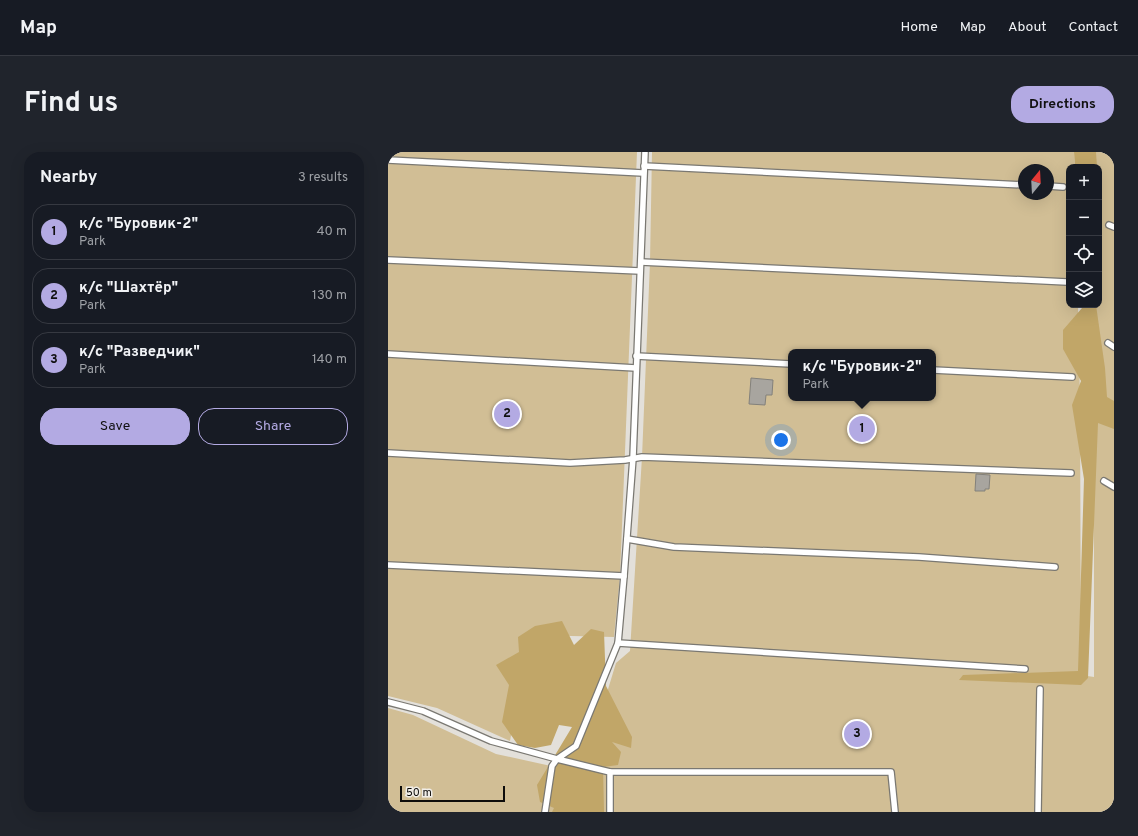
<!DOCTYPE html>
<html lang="en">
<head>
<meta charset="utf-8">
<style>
  body { margin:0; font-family:Overpass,sans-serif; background:#20242c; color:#f1f3f6 }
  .controls { position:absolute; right:12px; top:12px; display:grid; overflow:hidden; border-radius:8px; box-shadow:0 4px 16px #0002 }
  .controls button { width:36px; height:36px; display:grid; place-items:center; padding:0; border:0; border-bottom:1px solid #363941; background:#171b24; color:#f1f3f6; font:20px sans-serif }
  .compass { position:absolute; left:630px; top:12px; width:36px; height:36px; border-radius:50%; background:#171b24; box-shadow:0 4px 16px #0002; rotate:18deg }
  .scale { position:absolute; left:12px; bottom:10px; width:105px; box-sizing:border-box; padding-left:4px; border:2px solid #0d0c0a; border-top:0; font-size:11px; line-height:14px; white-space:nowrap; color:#0d0c0a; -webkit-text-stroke:3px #f0ede7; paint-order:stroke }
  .you { position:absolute; left:393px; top:288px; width:14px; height:14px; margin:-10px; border:3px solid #fff; border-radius:50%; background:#1a73e8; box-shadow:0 0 0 6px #1a73e833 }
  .badge { display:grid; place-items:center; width:26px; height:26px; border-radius:50%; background:#b3aae3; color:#111; font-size:13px; font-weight:700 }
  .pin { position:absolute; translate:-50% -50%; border:2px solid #fff; box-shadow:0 1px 4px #0006 }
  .popup { position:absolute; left:400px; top:197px; width:148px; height:52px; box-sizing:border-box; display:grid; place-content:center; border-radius:8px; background:#171b24; filter:drop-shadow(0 1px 3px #0005); font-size:13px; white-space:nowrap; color:#9ea1a6 }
  .popup b { font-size:15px; color:#f1f3f6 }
  .popup::after { content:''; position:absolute; left:50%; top:100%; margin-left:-8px; border:8px solid transparent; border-top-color:#171b24 }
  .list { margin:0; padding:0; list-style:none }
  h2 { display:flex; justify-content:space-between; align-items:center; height:52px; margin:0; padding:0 16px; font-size:17px }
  h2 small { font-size:13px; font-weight:400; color:#9ea1a6 }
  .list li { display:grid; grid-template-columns:26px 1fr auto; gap:12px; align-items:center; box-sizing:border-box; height:56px; margin:0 8px 8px; padding:0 8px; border:1px solid #363941; border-radius:16px }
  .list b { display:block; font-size:15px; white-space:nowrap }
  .list p { margin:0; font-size:13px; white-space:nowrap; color:#9ea1a6 }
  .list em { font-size:13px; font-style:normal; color:#9ea1a6 }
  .actions { display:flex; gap:8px; padding:12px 16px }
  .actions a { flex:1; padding:9px 0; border:1px solid #b3aae3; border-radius:16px; text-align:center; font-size:14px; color:#b3aae3 }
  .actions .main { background:#b3aae3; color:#111 }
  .icon { flex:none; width:22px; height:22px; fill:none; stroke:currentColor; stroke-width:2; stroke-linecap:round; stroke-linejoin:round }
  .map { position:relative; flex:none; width:726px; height:660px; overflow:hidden; border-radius:16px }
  header { display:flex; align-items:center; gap:24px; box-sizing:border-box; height:56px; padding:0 20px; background:#171b24; border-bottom:1px solid #363941 }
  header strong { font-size:19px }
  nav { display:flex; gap:22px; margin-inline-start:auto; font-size:14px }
  .intro { display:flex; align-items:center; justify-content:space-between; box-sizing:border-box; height:96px; padding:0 24px }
  h1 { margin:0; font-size:28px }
  .button { padding:10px 18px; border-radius:16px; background:#b3aae3; color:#111; font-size:14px; font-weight:700 }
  main { display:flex; gap:24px; padding:0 24px }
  aside { flex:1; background:#171b24; border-radius:16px; box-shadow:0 4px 16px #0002 }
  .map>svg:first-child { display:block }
  .green { fill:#d1be95; fill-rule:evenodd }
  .forest { fill:#c1a668 }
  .building { fill:#a8a59f; stroke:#83817b }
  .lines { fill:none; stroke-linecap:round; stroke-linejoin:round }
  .lane-casing { stroke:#7a7872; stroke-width:8 }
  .lane { stroke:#fff; stroke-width:5.5 }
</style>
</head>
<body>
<header>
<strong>Map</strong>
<nav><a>Home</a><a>Map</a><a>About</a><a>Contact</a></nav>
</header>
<div class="intro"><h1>Find us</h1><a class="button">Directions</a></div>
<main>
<aside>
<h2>Nearby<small>3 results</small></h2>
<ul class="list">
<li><span class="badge">1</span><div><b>к/с &quot;Буровик-2&quot;</b><p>Park</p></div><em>40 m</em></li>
<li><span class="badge">2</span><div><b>к/с &quot;Шахтёр&quot;</b><p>Park</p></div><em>130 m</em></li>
<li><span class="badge">3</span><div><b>к/с &quot;Разведчик&quot;</b><p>Park</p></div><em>140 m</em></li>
</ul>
<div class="actions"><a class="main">Save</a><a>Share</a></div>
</aside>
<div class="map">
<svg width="726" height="660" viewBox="0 0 726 660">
  <rect width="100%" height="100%" fill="#e3e0da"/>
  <!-- green -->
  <g class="green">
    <path d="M0 0H249L232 424 226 485 141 483 122 589 49 556 0 544Z"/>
    <path d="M264 0H686L687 15H681V153H690L692 249 693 523 706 525V249L703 153H711V15H701V0H714L726 5V660H0V556L25 563 108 602 209 624 214 557 228 511 242 499 254 305 262 110ZM636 18H660V42H636ZM403 200H545V246H403Z"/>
  </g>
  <!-- forest -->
  <g class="forest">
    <path d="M686 0H708L709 15H687Z"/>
    <path d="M692 153H708L717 216 719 245 726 249V277L710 271 700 526 693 533 571 528 575 523 690 519 696 327 684 253 693 229 675 197V178L694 156Z"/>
    <path d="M174 469 186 493 203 477 216 480 218 534 244 585 243 596 224 590 233 600 230 613 215 615 216 660H164L166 656 152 650 149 633 184 575 171 573 163 593 147 596 130 593 114 570 121 533 108 513 131 500 130 485 147 474Z"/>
  </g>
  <!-- building -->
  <g class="building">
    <path d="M363 226 385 228 384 243H378L377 253 361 252Z"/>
    <path d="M588 322 602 323 601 337H597V339H587Z"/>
  </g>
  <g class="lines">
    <defs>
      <g id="lane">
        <path d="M0 8 255 21"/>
        <path d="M256 14 636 33"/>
        <path d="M660 34 675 35"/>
        <path d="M721 73 726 75"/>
        <path d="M0 108 252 119"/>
        <path d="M253 110 679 130"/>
        <path d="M720 191 726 195"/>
        <path d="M0 202 248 216"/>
        <path d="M248 204 403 212"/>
        <path d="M545 218 684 225"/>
        <path d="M0 301 182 311 237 308 254 305 683 321"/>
        <path d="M716 329 726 335"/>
        <path d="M239 387 286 395 531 405 667 415"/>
        <path d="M0 413 236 424"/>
        <path d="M230 491 637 517"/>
        <path d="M0 550 35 559 103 589 169 607 164 614 157 660"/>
        <path d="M222 620H503L507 660"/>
        <path d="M222 660V620L169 607 188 594 230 491 236 424 245 306 257 0"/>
        <path d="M650 660 652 537"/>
      </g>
    </defs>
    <!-- lane casing -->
    <use href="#lane" class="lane-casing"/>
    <!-- lane -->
    <use href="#lane" class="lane"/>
  </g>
</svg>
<div class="controls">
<button>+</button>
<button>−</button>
<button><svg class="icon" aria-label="locate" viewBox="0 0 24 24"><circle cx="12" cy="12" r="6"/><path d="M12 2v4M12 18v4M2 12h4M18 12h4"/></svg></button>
<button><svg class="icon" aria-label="layers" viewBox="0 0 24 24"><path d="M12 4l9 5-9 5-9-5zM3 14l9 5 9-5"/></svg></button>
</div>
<svg class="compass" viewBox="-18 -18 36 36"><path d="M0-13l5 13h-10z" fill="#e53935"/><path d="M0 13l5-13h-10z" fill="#9ea1a6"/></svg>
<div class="scale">50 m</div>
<div class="you"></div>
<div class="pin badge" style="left:474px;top:277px">1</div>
<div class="popup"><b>к/с &quot;Буровик-2&quot;</b>Park</div>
<div class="pin badge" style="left:119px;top:262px">2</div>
<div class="pin badge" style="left:469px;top:582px">3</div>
</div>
</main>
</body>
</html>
